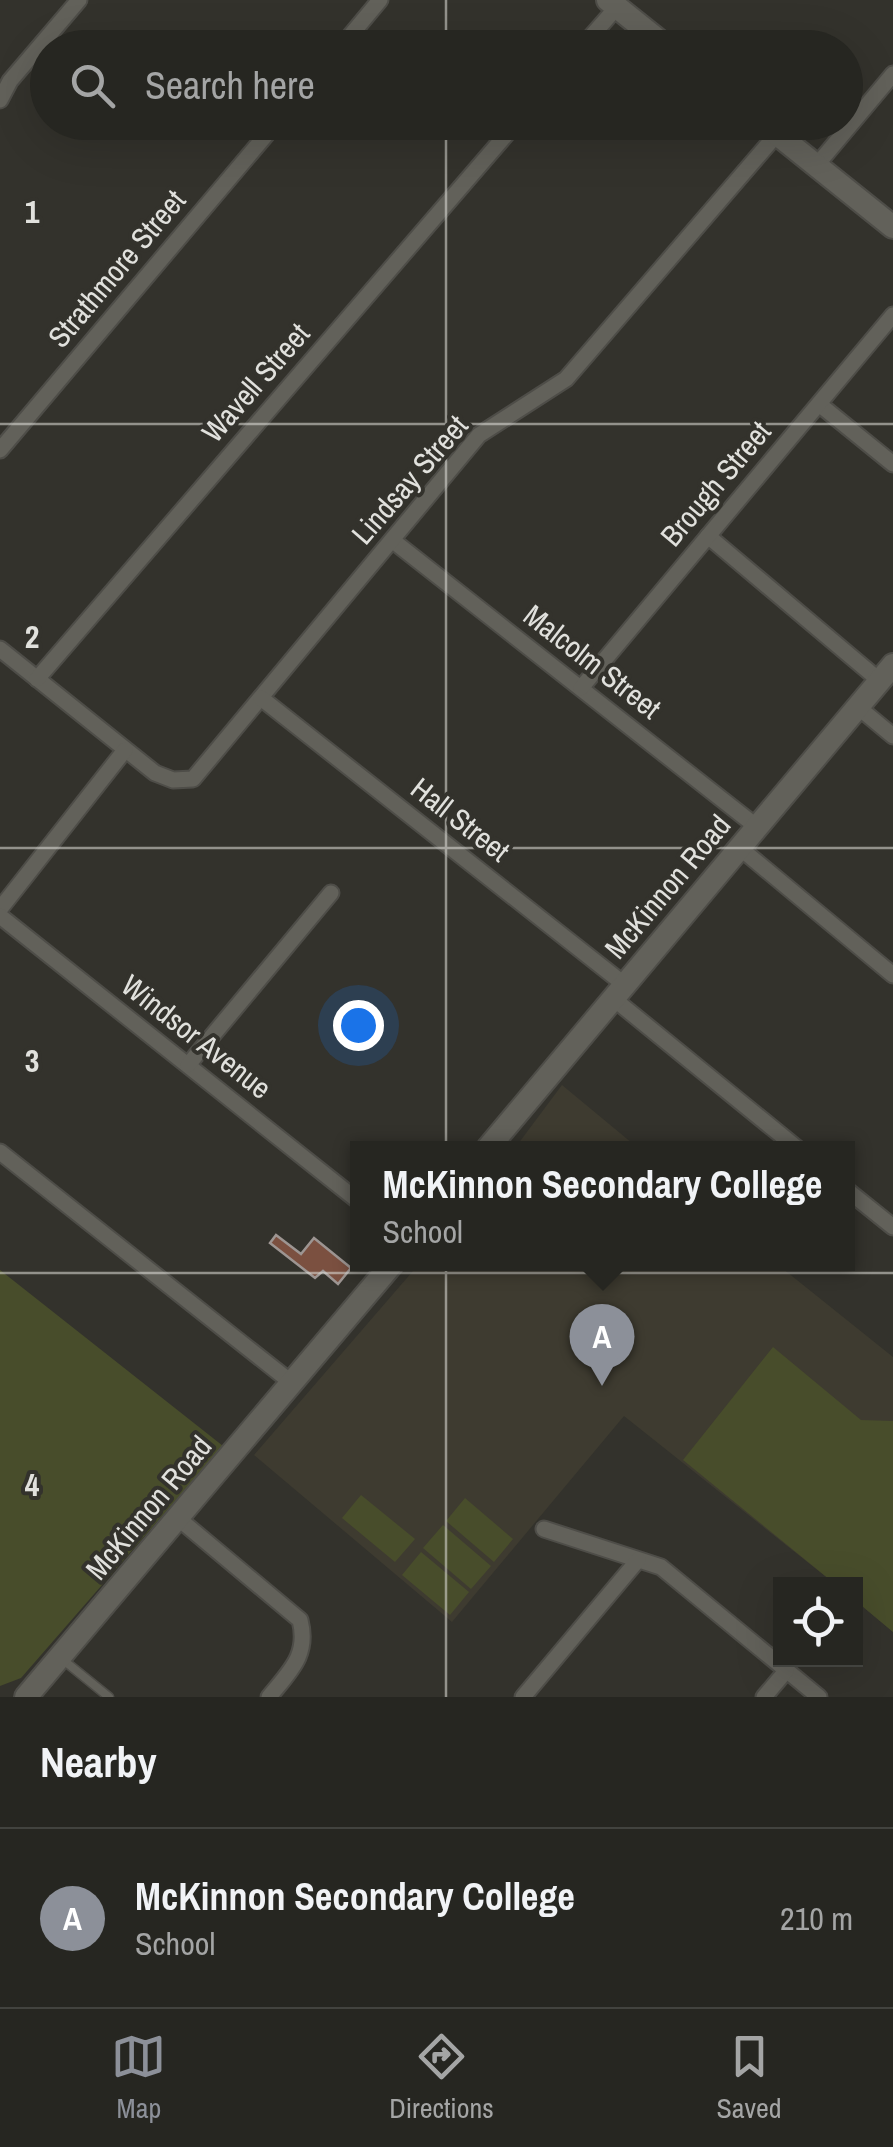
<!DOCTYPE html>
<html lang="en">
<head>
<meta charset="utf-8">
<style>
  body { margin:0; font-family:"Archivo Narrow",sans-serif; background:#2e2e2a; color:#f1f3f6 }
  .controls { position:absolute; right:30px; bottom:30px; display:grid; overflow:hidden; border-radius:0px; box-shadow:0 10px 40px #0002 }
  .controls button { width:90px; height:90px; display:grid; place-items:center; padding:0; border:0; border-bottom:2px solid #42433f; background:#262621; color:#f1f3f6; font:50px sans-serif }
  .you { position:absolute; left:358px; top:1025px; width:35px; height:35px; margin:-25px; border:8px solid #fff; border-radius:50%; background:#1a73e8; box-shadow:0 0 0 15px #1a73e833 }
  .badge { display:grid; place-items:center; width:65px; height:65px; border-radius:50%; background:#8c9099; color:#fff; font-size:32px; font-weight:700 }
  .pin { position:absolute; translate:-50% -82px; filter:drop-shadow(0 2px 5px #0008) }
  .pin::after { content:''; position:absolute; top:52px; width:35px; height:30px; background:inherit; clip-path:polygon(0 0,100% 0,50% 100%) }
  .popup { position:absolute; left:350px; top:1141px; width:505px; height:130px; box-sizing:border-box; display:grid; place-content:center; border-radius:0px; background:#262621; filter:drop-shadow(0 2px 8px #0005); font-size:32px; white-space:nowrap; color:#a4a5a5 }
  .popup b { font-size:38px; color:#f1f3f6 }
  .popup::after { content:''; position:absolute; left:50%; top:100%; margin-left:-20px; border:20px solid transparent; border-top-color:#262621 }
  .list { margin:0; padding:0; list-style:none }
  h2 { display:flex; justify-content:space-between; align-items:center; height:130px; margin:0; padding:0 40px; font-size:42px }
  h2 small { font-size:32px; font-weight:400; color:#a4a5a5 }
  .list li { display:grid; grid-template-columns:65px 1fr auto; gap:30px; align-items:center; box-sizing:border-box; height:180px; padding:0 40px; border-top:2px solid #42433f }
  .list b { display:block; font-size:38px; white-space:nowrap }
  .list p { margin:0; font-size:32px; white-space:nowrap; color:#a4a5a5 }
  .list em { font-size:32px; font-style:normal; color:#a4a5a5 }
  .icon { flex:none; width:55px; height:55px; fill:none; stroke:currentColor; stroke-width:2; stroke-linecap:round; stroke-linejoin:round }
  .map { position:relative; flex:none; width:893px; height:1697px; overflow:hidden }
  .search { position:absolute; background:#262621; box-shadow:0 10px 40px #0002; left:30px; right:30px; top:30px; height:110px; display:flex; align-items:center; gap:25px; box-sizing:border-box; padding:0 35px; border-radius:55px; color:#a4a5a5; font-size:38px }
  .sheet { height:310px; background:#262621 }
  nav { display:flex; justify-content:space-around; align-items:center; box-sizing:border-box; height:140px; border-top:2px solid #42433f; background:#262621; font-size:28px; color:#a4a5a5 }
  nav a { display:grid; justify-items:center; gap:5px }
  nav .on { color:#8c9099 }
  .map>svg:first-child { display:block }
  .built { fill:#3e3b30 }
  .green { fill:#484d2b }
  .building { fill:#7b5040; stroke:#9d9592; stroke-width:2.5 }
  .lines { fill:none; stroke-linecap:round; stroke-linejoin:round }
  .lane-casing { stroke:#4e4d48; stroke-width:11 }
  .street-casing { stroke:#4e4d48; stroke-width:19 }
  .secondary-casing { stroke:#4e4d48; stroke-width:26 }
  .lane { stroke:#62615a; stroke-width:8 }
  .street { stroke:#62615a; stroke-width:15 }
  .secondary { stroke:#62615a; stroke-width:22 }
  .grid { fill:none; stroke:#e1e1dd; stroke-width:2.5; stroke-opacity:0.55 }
  .labels { text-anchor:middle; stroke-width:8; stroke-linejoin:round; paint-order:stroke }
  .street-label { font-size:30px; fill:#e1e1dd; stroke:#33322c }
  .grid-label { font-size:32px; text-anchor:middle; font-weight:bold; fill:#e1e1dd; stroke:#33322c; stroke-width:8; stroke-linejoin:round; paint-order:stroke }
</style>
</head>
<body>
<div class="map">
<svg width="893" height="1697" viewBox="0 0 893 1697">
  <rect width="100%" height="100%" fill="#33322c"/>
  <!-- built -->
  <g class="built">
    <path d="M562 1085 568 1090 638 1148H515Z"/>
    <path d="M419 1264H777L893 1357V1632L856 1601V1584H835L624 1416 452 1622 254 1455Z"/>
  </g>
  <!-- green -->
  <g class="green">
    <path d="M0 1270 223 1446 21 1678 0 1686Z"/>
    <path d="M773 1347 861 1420 893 1421V1632L856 1601V1584H835L683 1460Z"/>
    <path d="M361 1495 415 1539 395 1562 342 1518Z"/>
    <path d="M465 1498 513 1539 494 1562 446 1521Z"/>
    <path d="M443 1525 491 1566 471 1589 423 1548Z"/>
    <path d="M421 1552 469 1592 450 1615 402 1575Z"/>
  </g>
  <!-- building -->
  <path class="building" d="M276 1235 301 1254 314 1238 351 1268 338 1284 323 1271 315 1278 270 1243Z"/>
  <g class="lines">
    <defs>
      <path id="lane" d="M62 1659 109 1697"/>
      <g id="street">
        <path d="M340 48 380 0"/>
        <path d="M581 48 617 7"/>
        <path d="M0 100 10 81 79 0"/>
        <path d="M816 166 893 74"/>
        <path d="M819 404 893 464"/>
        <path d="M0 450 277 122"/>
        <path d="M708 536 880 681"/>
        <path d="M392 540 757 827"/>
        <path d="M0 649 155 773 173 780 193 779 479 435 566 379 777 134"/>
        <path d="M37 679 517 122"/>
        <path d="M581 688 893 315"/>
        <path d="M261 698 625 985"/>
        <path d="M858 707 893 736"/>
        <path d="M740 848 893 975"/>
        <path d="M0 909 125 750"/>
        <path d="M0 916 357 1200"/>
        <path d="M614 999 797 1148"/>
        <path d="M188 1065 331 893"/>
        <path d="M0 1152 292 1383"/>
        <path d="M847 1190 893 1227"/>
        <path d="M179 1519 300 1620C309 1655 290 1671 269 1697"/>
        <path d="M544 1529 661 1567 819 1697"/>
        <path d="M523 1697 638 1560"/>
        <path d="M764 1697 786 1671"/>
      </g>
      <g id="secondary">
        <path d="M608 0 668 48"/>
        <path d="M762 122 893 227"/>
        <path d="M488 1148 893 665"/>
        <path d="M26 1697 392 1264"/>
      </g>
    </defs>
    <!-- lane casing -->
    <use href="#lane" class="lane-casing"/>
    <!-- street casing -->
    <use href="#street" class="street-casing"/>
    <!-- secondary casing -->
    <use href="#secondary" class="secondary-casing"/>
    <!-- lane -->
    <use href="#lane" class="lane"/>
    <!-- street -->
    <use href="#street" class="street"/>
    <!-- secondary -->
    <use href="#secondary" class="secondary"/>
  </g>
  <!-- grid -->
  <path class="grid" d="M446 0V48M446 122V1697M0 424H893M0 848H893M0 1273H893"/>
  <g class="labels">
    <!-- street labels -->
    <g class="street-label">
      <text transform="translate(117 269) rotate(-50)" y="10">Strathmore Street</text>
      <text transform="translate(256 383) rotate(-49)" y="10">Wavell Street</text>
      <text transform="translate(410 480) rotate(-49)" y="10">Lindsay Street</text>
      <text transform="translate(716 484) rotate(-50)" y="10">Brough Street</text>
      <text transform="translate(592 662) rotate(38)" y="10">Malcolm Street</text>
      <text transform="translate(460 820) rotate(38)" y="10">Hall Street</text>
      <text transform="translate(668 887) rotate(-50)" y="10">McKinnon Road</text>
      <text transform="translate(196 1037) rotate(38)" y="10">Windsor Avenue</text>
      <text transform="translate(149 1508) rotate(-50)" y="10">McKinnon Road</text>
    </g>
  </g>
  <g class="grid-label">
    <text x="32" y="223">1</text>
    <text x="32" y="648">2</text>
    <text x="32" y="1072">3</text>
    <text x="32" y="1496">4</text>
  </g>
</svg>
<div class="controls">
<button><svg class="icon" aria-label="locate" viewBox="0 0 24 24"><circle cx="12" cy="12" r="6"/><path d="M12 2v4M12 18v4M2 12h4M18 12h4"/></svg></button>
</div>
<div class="you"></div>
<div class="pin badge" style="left:602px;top:1386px">A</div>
<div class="popup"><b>McKinnon Secondary College</b>School</div>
<div class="search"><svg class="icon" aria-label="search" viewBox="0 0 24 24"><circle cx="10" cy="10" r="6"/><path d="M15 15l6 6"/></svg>Search here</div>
</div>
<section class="sheet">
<h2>Nearby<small></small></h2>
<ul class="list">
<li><span class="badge">A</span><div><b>McKinnon Secondary College</b><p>School</p></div><em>210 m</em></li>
</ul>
</section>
<nav>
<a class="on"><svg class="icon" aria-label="map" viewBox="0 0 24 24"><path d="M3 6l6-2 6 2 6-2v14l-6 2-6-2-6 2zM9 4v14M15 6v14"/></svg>Map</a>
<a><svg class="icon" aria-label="directions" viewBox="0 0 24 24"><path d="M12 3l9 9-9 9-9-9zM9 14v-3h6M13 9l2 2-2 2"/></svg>Directions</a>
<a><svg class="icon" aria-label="saved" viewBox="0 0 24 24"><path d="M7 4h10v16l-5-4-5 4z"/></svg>Saved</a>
</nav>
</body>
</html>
